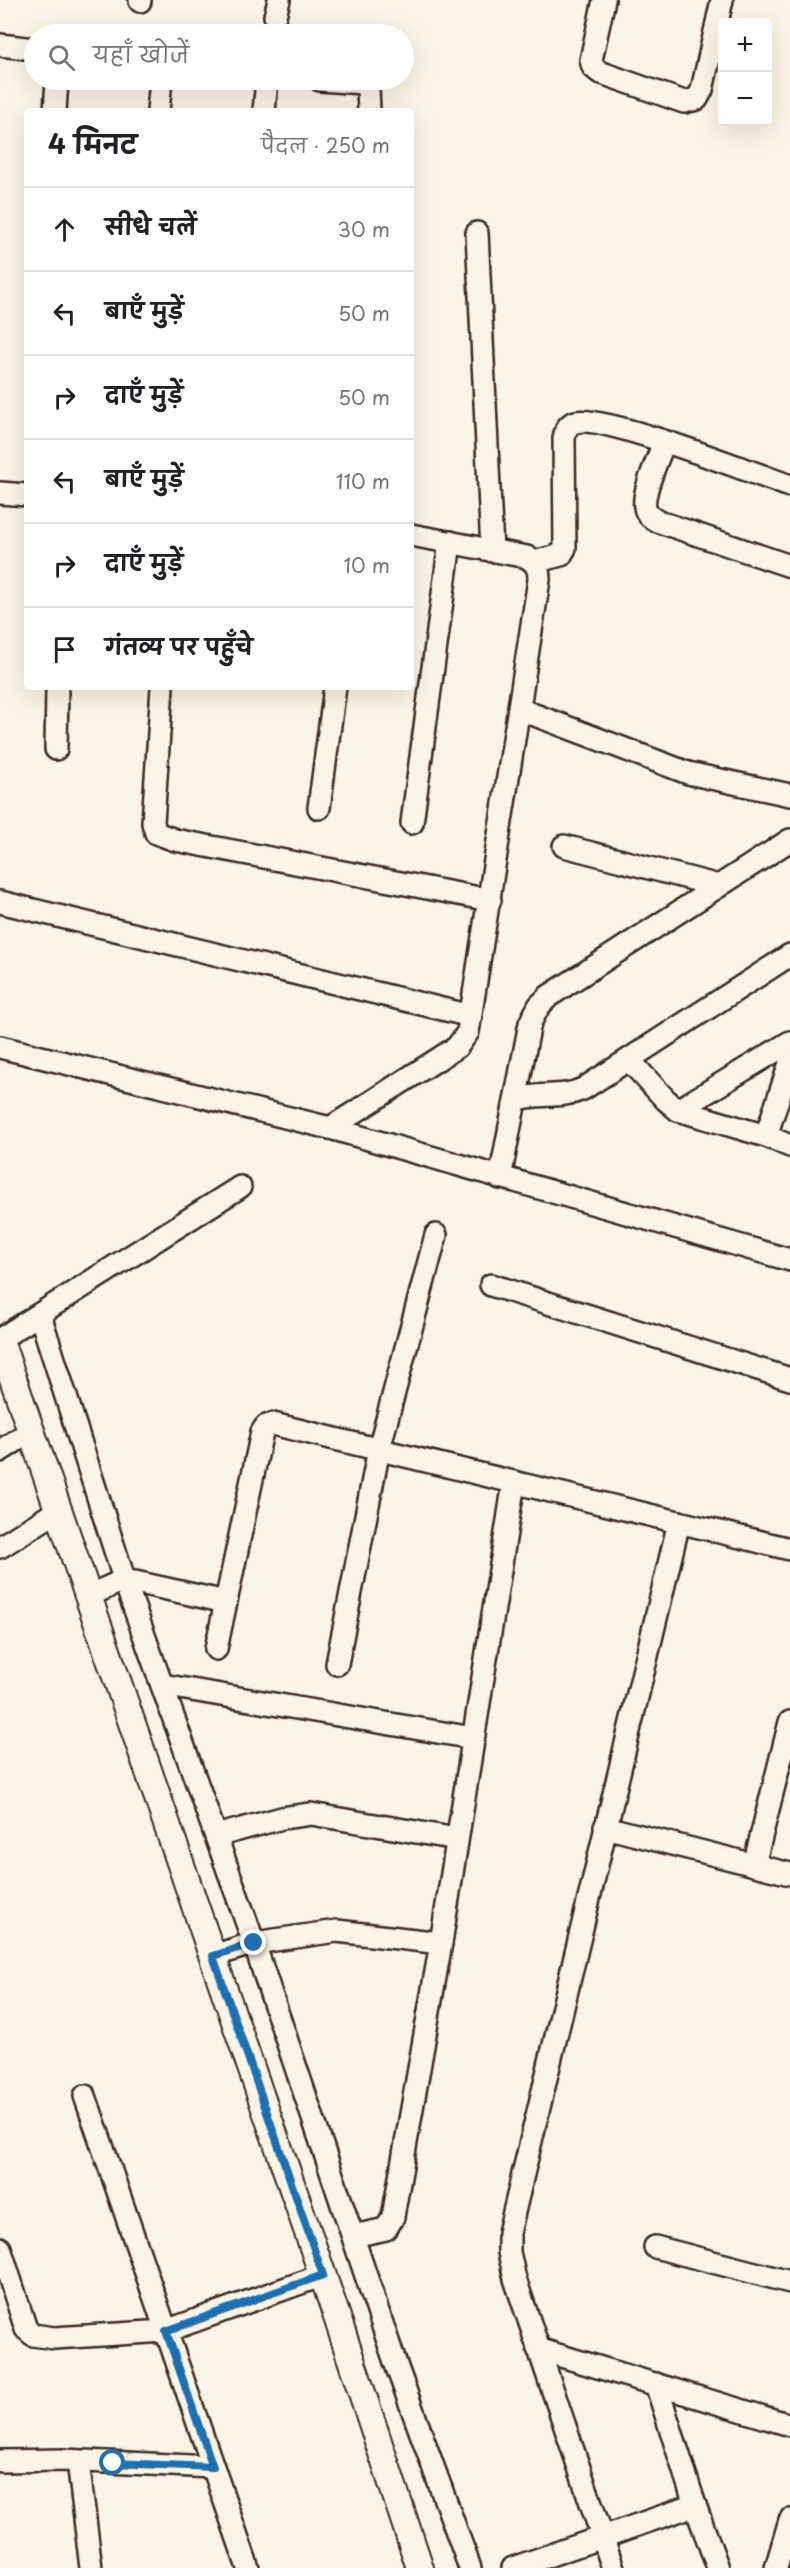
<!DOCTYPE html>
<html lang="hi">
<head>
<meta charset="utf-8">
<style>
  body { margin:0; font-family:"Playpen Sans","Playpen Sans Deva",sans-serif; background:#f2f2f2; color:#202124 }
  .controls { position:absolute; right:18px; top:18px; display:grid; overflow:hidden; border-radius:6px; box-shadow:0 6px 24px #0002 }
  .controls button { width:54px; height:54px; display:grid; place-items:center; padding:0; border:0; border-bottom:2px solid #e0e0e0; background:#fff; color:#202124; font:30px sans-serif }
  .stop { position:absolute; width:18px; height:18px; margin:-14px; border:4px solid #1f6fb2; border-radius:50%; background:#fff }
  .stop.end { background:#1f6fb2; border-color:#fff; box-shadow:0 2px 6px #0008 }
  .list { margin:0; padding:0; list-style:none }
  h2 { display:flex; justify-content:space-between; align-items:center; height:78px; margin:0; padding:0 24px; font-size:26px }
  h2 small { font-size:20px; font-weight:400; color:#757577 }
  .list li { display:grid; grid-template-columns:39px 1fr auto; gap:18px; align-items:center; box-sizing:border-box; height:84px; padding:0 24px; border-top:2px solid #e0e0e0 }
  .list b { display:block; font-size:22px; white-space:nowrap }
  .list em { font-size:20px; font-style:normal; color:#757577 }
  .icon { flex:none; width:33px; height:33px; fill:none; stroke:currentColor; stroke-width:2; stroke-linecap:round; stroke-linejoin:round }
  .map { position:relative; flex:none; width:790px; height:2568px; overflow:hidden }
  .search { position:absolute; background:#fff; box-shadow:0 6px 24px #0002; left:24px; top:24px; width:390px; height:66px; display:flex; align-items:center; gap:15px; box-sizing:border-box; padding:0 21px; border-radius:33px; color:#757577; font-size:22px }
  .panel { position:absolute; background:#fff; box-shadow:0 6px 24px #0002; left:24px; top:108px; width:390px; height:582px; border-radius:6px }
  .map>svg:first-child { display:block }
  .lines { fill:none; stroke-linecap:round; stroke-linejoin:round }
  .minor-casing { stroke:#3b2a1e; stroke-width:26 }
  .tertiary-casing { stroke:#3b2a1e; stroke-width:30 }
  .minor { stroke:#fcf5e5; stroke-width:21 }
  .tertiary { stroke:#fcf5e5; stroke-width:26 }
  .route { stroke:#1f6fb2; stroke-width:8 }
</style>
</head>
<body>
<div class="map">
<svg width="790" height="2568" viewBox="0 0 790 2568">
  <rect width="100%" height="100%" fill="#fcf5e5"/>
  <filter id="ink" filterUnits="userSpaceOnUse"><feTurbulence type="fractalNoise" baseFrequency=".0167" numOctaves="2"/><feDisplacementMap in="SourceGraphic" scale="12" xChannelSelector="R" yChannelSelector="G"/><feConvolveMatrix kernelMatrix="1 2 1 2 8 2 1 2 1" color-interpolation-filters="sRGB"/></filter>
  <g filter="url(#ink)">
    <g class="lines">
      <defs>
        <g id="minor">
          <path d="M604 0 591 60 593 67 599 72 684 102 697 99 702 90 722 0"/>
          <path d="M140 1V0"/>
          <path d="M275 16 279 0"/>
          <path d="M0 45 34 49"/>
          <path d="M320 80 362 83 368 88 369 111"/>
          <path d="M55 111 57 80"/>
          <path d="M158 111 161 80"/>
          <path d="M264 111 267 80"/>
          <path d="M477 233 492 551"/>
          <path d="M664 442C659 457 642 492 645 507 646 514 651 518 657 521L790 566"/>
          <path d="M0 493 27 495"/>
          <path d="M534 562 561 555 565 548 564 439C565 431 567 424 576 422 602 414 756 474 790 486"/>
          <path d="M162 687 153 823 156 833 175 840 490 900"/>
          <path d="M519 709 688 773 790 795"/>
          <path d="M56 749 57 687"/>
          <path d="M319 808 335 687"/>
          <path d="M412 823 450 542"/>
          <path d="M564 846 719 886"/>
          <path d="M0 902 471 1016"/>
          <path d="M0 1047 330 1128 790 1260"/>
          <path d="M629 1060 666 1100 678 1110 766 1136 790 1146"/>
          <path d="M516 1100C541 1091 558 1100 583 1089L790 955"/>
          <path d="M678 1110 790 1042"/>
          <path d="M330 1128 457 1047 468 1032 539 580C539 569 537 564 527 557L411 535"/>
          <path d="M766 1136 790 1063"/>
          <path d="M500 1178 530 1023 539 1006 549 996 790 840"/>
          <path d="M491 1285 790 1379"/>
          <path d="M40 1315 125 1582 254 1943 395 2362 470 2568"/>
          <path d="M0 1339 240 1187"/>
          <path d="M0 1451 31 1431"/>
          <path d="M0 1547 59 1510"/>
          <path d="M88 1596 117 1583 135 1582 226 1602"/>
          <path d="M216 1649 262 1432 266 1426 273 1424 790 1549"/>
          <path d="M337 1664 379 1449 436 1235"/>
          <path d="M162 1685 473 1738"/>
          <path d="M605 1827 790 1874"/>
          <path d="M216 1836 282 1818 311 1814 457 1839"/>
          <path d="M754 1865 790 1722"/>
          <path d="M213 1956 254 1943 337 1931 441 1943"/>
          <path d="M85 2096 248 2568"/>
          <path d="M353 2236 386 2229 393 2217 441 1943 514 1482"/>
          <path d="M655 2247 790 2282"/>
          <path d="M0 2248 26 2329 33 2335 54 2338 166 2331 323 2275"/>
          <path d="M538 2349 790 2425"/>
          <path d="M656 2384 695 2505 718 2568"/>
          <path d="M0 2461 63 2460 213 2467"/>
          <path d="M78 2461 91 2568"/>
          <path d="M513 2568 695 2505"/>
          <path d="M613 2568 515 2279 509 2252V2233L679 1522"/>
          <path d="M776 2568 790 2520"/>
        </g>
        <path id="tertiary" d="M0 1341 333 2305 420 2568"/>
      </defs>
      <!-- minor casing -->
      <use href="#minor" class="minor-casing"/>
      <!-- tertiary casing -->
      <use href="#tertiary" class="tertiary-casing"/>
      <!-- minor -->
      <use href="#minor" class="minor"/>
      <!-- tertiary -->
      <use href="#tertiary" class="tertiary"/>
    </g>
  </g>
  <g class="lines" filter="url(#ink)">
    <!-- route -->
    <path class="route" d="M113 2463 213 2467 166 2331 323 2275 213 1956 254 1943"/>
  </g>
</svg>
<div class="controls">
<button>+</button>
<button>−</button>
</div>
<div class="stop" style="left:113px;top:2463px"></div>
<div class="stop end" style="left:254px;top:1943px"></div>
<div class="search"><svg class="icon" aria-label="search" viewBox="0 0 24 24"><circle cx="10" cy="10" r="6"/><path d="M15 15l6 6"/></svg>यहाँ खोजें</div>
<section class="panel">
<h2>4 मिनट<small>पैदल · 250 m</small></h2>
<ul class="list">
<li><svg class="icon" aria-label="ahead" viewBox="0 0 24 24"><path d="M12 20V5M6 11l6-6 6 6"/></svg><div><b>सीधे चलें</b></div><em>30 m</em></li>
<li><svg class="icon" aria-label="left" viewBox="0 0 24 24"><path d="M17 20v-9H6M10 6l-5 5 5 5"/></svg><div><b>बाएँ मुड़ें</b></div><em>50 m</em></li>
<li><svg class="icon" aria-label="right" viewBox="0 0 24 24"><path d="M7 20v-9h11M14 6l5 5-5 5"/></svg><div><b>दाएँ मुड़ें</b></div><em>50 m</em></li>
<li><svg class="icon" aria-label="left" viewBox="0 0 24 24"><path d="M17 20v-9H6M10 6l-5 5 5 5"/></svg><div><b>बाएँ मुड़ें</b></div><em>110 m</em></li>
<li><svg class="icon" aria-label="right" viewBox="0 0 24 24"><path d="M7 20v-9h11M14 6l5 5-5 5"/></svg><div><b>दाएँ मुड़ें</b></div><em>10 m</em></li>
<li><svg class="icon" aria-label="arrive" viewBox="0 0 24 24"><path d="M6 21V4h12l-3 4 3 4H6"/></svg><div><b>गंतव्य पर पहुँचे</b></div></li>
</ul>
</section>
</div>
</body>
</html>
